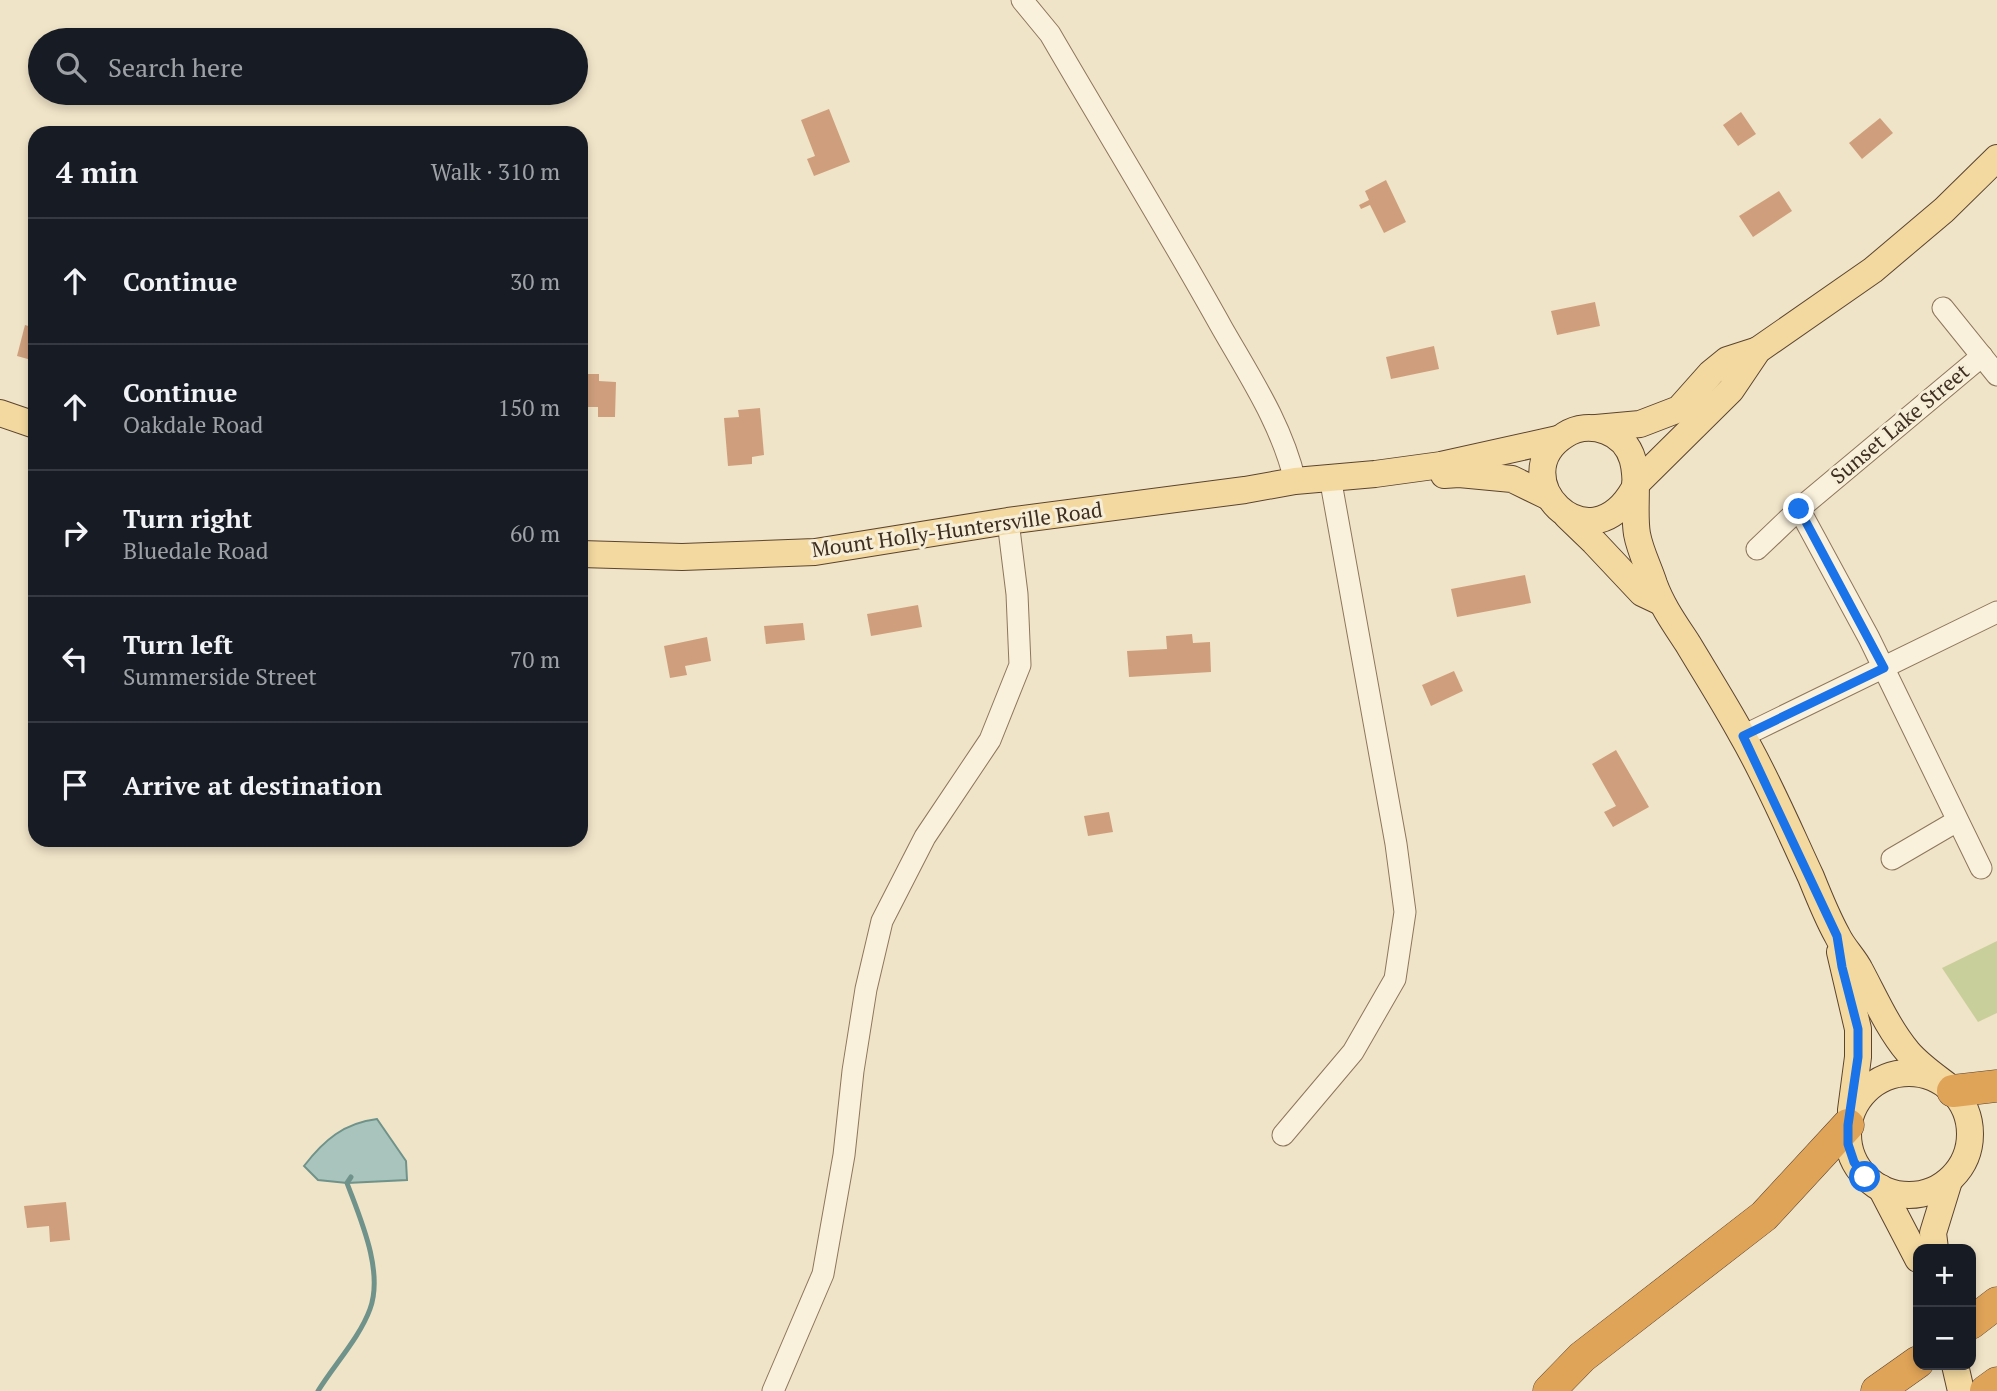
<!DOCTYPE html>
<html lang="en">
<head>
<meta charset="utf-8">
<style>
  body { margin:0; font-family:"PT Serif",serif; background:#20242c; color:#f1f3f6 }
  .controls { position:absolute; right:21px; bottom:21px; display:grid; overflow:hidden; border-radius:14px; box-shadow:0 4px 10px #0003 }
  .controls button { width:63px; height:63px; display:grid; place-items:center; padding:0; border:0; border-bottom:2px solid #363941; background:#171b24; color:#f1f3f6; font:35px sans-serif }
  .stop { position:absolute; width:21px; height:21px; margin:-16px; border:5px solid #1a73e8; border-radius:50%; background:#fff }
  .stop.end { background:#1a73e8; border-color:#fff; box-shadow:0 2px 7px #0008 }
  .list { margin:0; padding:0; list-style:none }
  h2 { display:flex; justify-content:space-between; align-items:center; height:91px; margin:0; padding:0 28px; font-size:30px }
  h2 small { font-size:23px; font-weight:400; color:#9ea1a6 }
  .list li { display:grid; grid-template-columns:46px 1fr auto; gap:21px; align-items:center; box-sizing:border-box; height:126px; padding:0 28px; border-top:2px solid #363941 }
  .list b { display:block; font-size:26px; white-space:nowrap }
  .list p { margin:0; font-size:23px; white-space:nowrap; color:#9ea1a6 }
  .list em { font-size:23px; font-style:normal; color:#9ea1a6 }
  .icon { flex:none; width:38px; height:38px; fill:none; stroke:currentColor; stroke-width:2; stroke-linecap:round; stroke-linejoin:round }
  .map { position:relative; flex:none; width:1997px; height:1391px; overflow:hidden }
  .search { position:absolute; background:#171b24; box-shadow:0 4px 10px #0003; left:28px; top:28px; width:560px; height:77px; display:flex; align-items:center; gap:18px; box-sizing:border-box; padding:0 24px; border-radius:38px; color:#9ea1a6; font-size:26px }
  .panel { position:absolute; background:#171b24; box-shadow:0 4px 10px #0003; left:28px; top:126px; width:560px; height:721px; border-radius:21px }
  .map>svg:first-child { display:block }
  .green { fill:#c9cf9b }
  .water { fill:#a9c4bc; stroke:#6f938a; stroke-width:2 }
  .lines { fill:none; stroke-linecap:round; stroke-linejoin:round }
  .stream { stroke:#6f938a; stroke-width:5 }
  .building { fill:#cf9f7d }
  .minor-casing { stroke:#8d765c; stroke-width:23 }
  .major-casing { stroke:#5b4430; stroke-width:28 }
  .highway-casing { stroke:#5b4430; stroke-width:33 }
  .minor { stroke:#faf1dc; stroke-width:21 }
  .major { stroke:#f3d9a0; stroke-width:26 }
  .highway { stroke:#e0a458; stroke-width:32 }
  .route { stroke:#1a73e8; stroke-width:9 }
  .labels { text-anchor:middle; stroke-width:6; stroke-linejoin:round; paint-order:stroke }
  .street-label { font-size:21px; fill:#3d2e20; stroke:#f7eed8 }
</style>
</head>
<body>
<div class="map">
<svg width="1997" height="1391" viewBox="0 0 1997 1391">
  <rect width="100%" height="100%" fill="#f0e4c8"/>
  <!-- green -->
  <path class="green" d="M1997 941V1013L1978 1022 1942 968Z"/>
  <!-- water -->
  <path class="water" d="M377 1119 406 1161 407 1180 347 1183 318 1180 304 1166C324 1140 344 1123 377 1119Z"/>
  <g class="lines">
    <!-- stream -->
    <path class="stream" d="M318 1391C334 1365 360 1337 370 1309 384 1271 360 1218 347 1183L351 1177"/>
  </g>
  <!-- building -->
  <g class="building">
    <path d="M829 109 850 162 814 176 807 159 815 156 801 120Z"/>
    <path d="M1741 112 1756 134 1738 146 1723 125Z"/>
    <path d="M1880 118 1893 133 1862 159 1849 143Z"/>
    <path d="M1386 180 1406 222 1384 233 1370 205 1361 209 1359 205 1369 200 1365 191Z"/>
    <path d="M1779 191 1792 211 1753 237 1739 216Z"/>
    <path d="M1595 302 1600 326 1557 335 1551 311Z"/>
    <path d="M25 325 35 328V361L17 356Z"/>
    <path d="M1434 346 1439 369 1391 379 1386 357Z"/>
    <path d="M581 374H599V381L616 382 615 417H598V407H581Z"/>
    <path d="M760 408 764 455 752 457V464L728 466 724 418 739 417 738 410Z"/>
    <path d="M1525 575 1531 603 1457 617 1451 589Z"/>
    <path d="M918 605 922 627 871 636 867 614Z"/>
    <path d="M803 623 805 640 766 644 764 626Z"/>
    <path d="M1192 634 1193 643 1210 642 1211 672 1129 677 1127 651 1167 649 1166 636Z"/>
    <path d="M707 637 711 661 685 666 687 675 670 678 664 646Z"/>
    <path d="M1454 671 1463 691 1431 706 1422 685Z"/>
    <path d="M1616 750 1649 807 1613 827 1604 812 1616 806 1592 764Z"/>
    <path d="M1109 812 1113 832 1088 836 1084 816Z"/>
    <path d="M66 1202 70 1240 50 1242 49 1226 27 1228 24 1206Z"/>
  </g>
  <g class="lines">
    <defs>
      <g id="minor">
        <path d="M1022 0 1050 34C1107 132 1167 229 1222 328 1250 377 1282 425 1295 481"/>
        <path d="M1943 308 1997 375"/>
        <path d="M1799 509 1869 638 1981 868"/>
        <path d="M1757 549 1799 509 1982 356"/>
        <path d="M1743 736 1997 612"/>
        <path d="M1892 859 1957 821"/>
        <path d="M1283 1135 1353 1052 1395 979 1405 912 1396 844 1330 477"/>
        <path d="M773 1391 823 1274 844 1155 853 1071 866 989 882 921 925 837 990 740 1020 665 1017 594 1008 521"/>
      </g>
      <g id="major">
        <path d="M0 413 35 425"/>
        <path d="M1596 428 1640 424 1679 409 1711 373 1727 360 1758 350"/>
        <path d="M1444 475 1459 474 1512 479 1549 497"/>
        <path d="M1635 485 1731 390 1758 350 1873 270 1944 210 1997 158"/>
        <path d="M1634 489C1588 570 1501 476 1565 435 1577 427 1592 426 1606 431 1649 447 1631 499 1637 534 1640 551 1649 568 1654 584 1662 606 1675 624 1688 644 1706 674 1725 704 1742 735 1768 780 1789 830 1811 877 1819 897 1827 917 1837 935 1843 948 1854 958 1860 970 1875 998 1888 1028 1908 1052 1919 1065 1935 1076 1948 1086"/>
        <path d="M1567 516 1594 542 1642 593 1661 602"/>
        <path d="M581 554 682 557 815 552 1008 521 1245 490 1295 481 1375 474 1441 465 1558 439"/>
        <path d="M1840 952 1858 1029V1057L1851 1110"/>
        <circle cx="1909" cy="1134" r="61"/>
        <path d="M1881 1188 1918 1259"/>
        <path d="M1935 1249 1933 1233 1949 1181"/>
        <path d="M1955 1365 1961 1391"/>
      </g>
      <g id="highway">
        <path d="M1953 1091 1997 1086"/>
        <path d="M1971 1323 1997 1303"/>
        <path d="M1549 1391 1582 1357 1764 1216 1848 1125"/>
        <path d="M1877 1391 1918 1362"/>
        <path d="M1986 1391 1997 1383"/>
      </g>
    </defs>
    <!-- minor casing -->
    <use href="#minor" class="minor-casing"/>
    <!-- major casing -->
    <use href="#major" class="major-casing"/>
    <!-- highway casing -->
    <use href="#highway" class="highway-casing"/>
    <!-- minor -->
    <use href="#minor" class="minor"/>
    <!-- major -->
    <use href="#major" class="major"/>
    <!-- highway -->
    <use href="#highway" class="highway"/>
  </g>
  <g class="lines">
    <!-- route -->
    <path class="route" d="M1799 509 1884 668 1743 736 1837 936 1842 967 1858 1029V1057L1848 1125V1144L1854 1162 1865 1177"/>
  </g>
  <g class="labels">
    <!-- street labels -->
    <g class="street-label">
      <text transform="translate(1900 424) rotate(-40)" y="7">Sunset Lake Street</text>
      <text transform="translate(957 530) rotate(-8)" y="7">Mount Holly-Huntersville Road</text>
    </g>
  </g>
</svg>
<div class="controls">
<button>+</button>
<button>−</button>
</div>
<div class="stop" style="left:1865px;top:1177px"></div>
<div class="stop end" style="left:1799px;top:509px"></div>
<div class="search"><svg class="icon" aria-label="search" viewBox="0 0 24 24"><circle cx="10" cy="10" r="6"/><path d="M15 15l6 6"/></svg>Search here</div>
<section class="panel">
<h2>4 min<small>Walk · 310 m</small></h2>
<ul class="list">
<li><svg class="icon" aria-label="ahead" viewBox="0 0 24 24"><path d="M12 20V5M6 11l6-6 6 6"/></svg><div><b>Continue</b></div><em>30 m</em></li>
<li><svg class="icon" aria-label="ahead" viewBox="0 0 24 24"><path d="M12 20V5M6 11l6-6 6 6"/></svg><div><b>Continue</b><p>Oakdale Road</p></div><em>150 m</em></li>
<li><svg class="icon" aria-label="right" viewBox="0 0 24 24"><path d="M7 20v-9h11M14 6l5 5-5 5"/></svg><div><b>Turn right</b><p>Bluedale Road</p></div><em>60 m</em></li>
<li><svg class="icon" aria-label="left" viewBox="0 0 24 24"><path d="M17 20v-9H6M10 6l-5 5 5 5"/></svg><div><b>Turn left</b><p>Summerside Street</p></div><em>70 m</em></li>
<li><svg class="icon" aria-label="arrive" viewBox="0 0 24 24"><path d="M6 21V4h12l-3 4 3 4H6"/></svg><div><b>Arrive at destination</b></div></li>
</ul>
</section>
</div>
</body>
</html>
